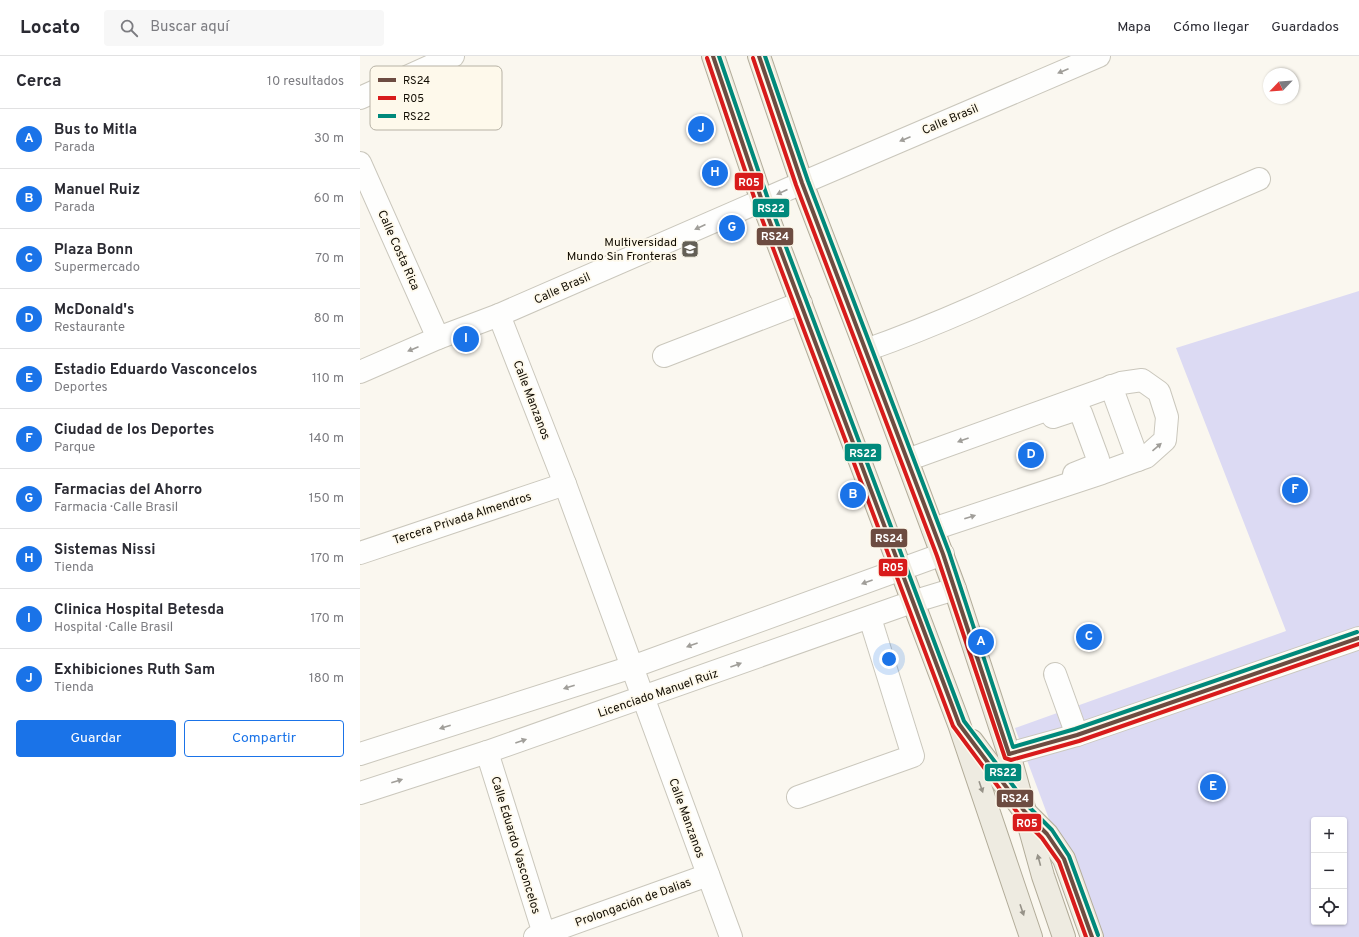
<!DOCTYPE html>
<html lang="es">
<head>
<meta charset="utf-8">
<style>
  body { margin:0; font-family:Overpass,sans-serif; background:#f7f7f7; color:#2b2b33 }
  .controls { position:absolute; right:12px; bottom:12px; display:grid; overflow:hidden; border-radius:4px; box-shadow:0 1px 3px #0004 }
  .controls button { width:36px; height:36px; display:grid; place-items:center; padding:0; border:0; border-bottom:1px solid #e1e1e2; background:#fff; color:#2b2b33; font:20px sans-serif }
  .compass { position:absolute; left:903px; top:12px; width:36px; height:36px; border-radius:50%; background:#fff; box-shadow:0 1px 3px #0004; rotate:245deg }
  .you { position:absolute; left:529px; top:603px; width:14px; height:14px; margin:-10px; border:3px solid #fff; border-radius:50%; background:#1a73e8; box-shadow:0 0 0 6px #1a73e833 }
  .badge { display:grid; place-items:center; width:26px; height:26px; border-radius:50%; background:#1a73e8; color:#fff; font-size:13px; font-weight:700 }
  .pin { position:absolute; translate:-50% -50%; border:2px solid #fff; box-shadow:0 1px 4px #0006 }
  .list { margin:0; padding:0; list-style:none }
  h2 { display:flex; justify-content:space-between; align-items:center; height:52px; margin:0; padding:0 16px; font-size:17px }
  h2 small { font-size:13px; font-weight:400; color:#7c7c81 }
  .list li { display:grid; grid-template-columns:26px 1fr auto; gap:12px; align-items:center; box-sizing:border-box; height:60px; padding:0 16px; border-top:1px solid #e1e1e2 }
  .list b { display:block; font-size:15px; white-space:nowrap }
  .list p { margin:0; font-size:13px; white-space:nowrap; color:#7c7c81 }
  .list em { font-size:13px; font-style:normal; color:#7c7c81 }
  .actions { display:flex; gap:8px; padding:12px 16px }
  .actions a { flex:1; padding:9px 0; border:1px solid #1a73e8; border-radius:4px; text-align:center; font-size:14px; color:#1a73e8 }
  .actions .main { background:#1a73e8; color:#fff }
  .icon { flex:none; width:22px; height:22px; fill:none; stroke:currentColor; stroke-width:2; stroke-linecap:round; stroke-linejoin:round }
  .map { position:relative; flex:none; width:999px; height:881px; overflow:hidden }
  header { display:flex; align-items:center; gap:24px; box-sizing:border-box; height:56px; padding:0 20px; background:#fff; border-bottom:1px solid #e1e1e2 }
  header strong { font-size:19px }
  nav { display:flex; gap:22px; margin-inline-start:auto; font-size:14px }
  .search { width:280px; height:36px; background:#f7f7f7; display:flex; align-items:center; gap:10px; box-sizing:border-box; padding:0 14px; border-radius:4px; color:#7c7c81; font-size:15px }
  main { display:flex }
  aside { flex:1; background:#fff }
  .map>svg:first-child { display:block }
  .green { fill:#dcdaf3; fill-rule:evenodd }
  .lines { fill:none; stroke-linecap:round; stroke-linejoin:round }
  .minor-casing { stroke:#cac7bc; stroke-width:24 }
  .major-casing { stroke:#b2ac99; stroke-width:24 }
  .minor { stroke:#fefefd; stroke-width:22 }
  .major { stroke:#eeebe1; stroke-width:22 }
  .bus-1-casing { stroke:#fef9eb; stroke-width:7 }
  .bus-2-casing { stroke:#fef9eb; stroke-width:7 }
  .bus-3-casing { stroke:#fef9eb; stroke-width:7 }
  .bus-1 { stroke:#6d4c41; stroke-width:4 }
  .bus-2 { stroke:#d81b1b; stroke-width:4 }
  .bus-3 { stroke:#00897b; stroke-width:4 }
  .oneway { fill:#a09e99 }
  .oneway2 { fill:#969288 }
  .labels { text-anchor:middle; stroke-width:3.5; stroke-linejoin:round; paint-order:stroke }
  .street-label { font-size:12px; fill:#120d03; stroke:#fef9eb }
  .poi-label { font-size:12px; fill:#120d03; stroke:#fef9eb; text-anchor:end }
  .key { fill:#fef9eb; stroke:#b7b2a5; stroke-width:1 }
  .key-label { font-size:11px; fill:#120d03 }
  .line-badge { stroke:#fef9eb; stroke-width:1.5 }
  .badge-label { font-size:11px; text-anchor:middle; font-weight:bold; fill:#fff }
</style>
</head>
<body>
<header>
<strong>Locato</strong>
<div class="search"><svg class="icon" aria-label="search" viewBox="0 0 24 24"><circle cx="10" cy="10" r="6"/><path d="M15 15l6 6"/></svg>Buscar aquí</div>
<nav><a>Mapa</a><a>Cómo llegar</a><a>Guardados</a></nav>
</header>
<main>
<aside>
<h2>Cerca<small>10 resultados</small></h2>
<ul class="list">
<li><span class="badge">A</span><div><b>Bus to Mitla</b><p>Parada</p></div><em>30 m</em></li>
<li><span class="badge">B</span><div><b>Manuel Ruiz</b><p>Parada</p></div><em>60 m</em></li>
<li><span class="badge">C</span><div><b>Plaza Bonn</b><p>Supermercado</p></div><em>70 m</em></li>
<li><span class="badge">D</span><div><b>McDonald's</b><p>Restaurante</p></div><em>80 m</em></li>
<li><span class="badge">E</span><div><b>Estadio Eduardo Vasconcelos</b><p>Deportes</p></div><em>110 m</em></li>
<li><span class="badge">F</span><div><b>Ciudad de los Deportes</b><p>Parque</p></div><em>140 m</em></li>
<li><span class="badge">G</span><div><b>Farmacias del Ahorro</b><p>Farmacia · Calle Brasil</p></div><em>150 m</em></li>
<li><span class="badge">H</span><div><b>Sistemas Nissi</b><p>Tienda</p></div><em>170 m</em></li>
<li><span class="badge">I</span><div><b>Clinica Hospital Betesda</b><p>Hospital · Calle Brasil</p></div><em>170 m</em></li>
<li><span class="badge">J</span><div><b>Exhibiciones Ruth Sam</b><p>Tienda</p></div><em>180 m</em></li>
</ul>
<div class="actions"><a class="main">Guardar</a><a>Compartir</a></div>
</aside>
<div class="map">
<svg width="999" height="881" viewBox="0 0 999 881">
  <rect width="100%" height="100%" fill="#faf7ef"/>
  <!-- green -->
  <path class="green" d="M999 235V881H733L655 672 926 575 816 292ZM954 764H984V866H954Z"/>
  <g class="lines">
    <defs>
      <g id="minor">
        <path d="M0 42 93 0"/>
        <path d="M0 107 78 282"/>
        <path d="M139 259 205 428 371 881"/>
        <path d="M506 294C589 265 667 227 746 190 796 167 848 145 899 123"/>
        <path d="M304 300 441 247"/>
        <path d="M0 316 78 282 139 259 442 127 739 0"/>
        <path d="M751 330 778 404"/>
        <path d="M693 361 714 354 721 357 738 403 734 410 714 418"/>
        <path d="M547 404 761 327 782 324 799 336 807 361 805 384 786 401 742 417 573 473"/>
        <path d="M0 497 205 428"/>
        <path d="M695 618 717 679"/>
        <path d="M127 696 185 881"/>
        <path d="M0 698 272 611 583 498"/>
        <path d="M649 698 717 679 999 582"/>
        <path d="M0 737 127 696 552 546 595 533"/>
        <path d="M438 741 553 700 510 562"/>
        <path d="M175 881 348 819"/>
      </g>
      <g id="major">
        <path d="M353 0 402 145 599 668 671 881"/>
        <path d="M399 0 442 127 506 294 595 533 649 698 683 820 704 881"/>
        <path d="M612 685 665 756 687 778 704 803 732 881"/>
      </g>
    </defs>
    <!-- minor casing -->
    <use href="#minor" class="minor-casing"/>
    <!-- major casing -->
    <use href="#major" class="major-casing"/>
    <!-- minor -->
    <use href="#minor" class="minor"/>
    <!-- major -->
    <use href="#major" class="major"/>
    <defs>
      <g id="bus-1">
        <path d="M353 0 402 145 599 668 665 756 687 778 704 803 732 881"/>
        <path d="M399 0 442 127 583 498 649 698"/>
        <path d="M649 698 717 679 999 582"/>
      </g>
      <g id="bus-2">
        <path d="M347 2 396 147 593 670 660 760 682 782 699 806 726 881"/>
        <path d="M393 2 436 129 577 500 645 702 651 704 719 685 999 588"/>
      </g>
      <g id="bus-3">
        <path d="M359 0 408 143 604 665 670 752 692 774 709 800 738 879"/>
        <path d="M405 0 448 125 589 496 653 691 715 673 997 576"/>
      </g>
    </defs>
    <!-- bus-1 casing -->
    <use href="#bus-1" class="bus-1-casing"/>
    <!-- bus-2 casing -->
    <use href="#bus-2" class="bus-2-casing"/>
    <!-- bus-3 casing -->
    <use href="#bus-3" class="bus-3-casing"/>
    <!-- bus-1 -->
    <use href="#bus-1" class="bus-1"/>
    <!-- bus-2 -->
    <use href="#bus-2" class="bus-2"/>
    <!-- bus-3 -->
    <use href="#bus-3" class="bus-3"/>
  </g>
  <!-- one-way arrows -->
  <defs><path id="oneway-solid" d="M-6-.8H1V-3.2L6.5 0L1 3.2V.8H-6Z"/></defs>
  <g class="oneway">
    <use href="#oneway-solid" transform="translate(703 15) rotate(157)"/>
    <use href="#oneway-solid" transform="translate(545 83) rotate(157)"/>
    <use href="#oneway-solid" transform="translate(422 136) rotate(156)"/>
    <use href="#oneway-solid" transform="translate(340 171) rotate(156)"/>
    <use href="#oneway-solid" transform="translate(53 293) rotate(157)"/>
    <use href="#oneway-solid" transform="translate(603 384) rotate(160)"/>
    <use href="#oneway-solid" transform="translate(797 391) rotate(-41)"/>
    <use href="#oneway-solid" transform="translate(610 461) rotate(-18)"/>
    <use href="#oneway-solid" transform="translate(507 526) rotate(160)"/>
    <use href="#oneway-solid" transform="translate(332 589) rotate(160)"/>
    <use href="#oneway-solid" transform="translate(376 609) rotate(-20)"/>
    <use href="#oneway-solid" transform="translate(209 631) rotate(162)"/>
    <use href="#oneway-solid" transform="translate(85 671) rotate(162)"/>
    <use href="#oneway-solid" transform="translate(161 685) rotate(-19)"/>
    <use href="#oneway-solid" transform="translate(37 725) rotate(-18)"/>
  </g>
  <g class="oneway2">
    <use href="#oneway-solid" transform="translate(621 731) rotate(71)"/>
    <use href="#oneway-solid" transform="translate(679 804) rotate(-105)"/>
    <use href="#oneway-solid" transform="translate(662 854) rotate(71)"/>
  </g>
  <!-- icons -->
  <defs>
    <symbol id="university-square" viewBox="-11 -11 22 22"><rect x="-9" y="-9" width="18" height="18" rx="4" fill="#635f56" stroke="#fef9eb"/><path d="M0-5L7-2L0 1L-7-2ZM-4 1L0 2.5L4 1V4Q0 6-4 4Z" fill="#fff"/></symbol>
  </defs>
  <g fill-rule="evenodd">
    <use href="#university-square" x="320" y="183" width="20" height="20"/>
  </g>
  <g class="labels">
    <!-- street labels -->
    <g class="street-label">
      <text transform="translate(590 63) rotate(-23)" y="4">Calle Brasil</text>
      <text transform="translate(39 194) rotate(66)" y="4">Calle Costa Rica</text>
      <text transform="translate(202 232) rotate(-24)" y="4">Calle Brasil</text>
      <text transform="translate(172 344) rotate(69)" y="4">Calle Manzanos</text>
      <text transform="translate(102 462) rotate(-18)" y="4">Tercera Privada Almendros</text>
      <text transform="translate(298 637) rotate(-19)" y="4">Licenciado Manuel Ruiz</text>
      <text transform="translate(327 762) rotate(70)" y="4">Calle Manzanos</text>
      <text transform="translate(156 789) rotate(73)" y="4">Calle Eduardo Vasconcelos</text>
      <text transform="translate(273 846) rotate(-20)" y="4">Prolongación de Dalias</text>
    </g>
    <!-- poi labels -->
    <g class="poi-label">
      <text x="317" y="190">Multiversidad<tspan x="317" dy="14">Mundo Sin Fronteras</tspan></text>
    </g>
  </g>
  <!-- legend -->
  <rect x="10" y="10" width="132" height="64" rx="6" class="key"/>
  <rect x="18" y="22" width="18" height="4" fill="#6d4c41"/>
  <rect x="18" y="40" width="18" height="4" fill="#d81b1b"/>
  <rect x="18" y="58" width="18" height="4" fill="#00897b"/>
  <g class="key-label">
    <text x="43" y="28">RS24</text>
    <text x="43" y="46">R05</text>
    <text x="43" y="64">RS22</text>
  </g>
  <g class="line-badge">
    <rect x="374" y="116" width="30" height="19" rx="4" fill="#d81b1b"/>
    <rect x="392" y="142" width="38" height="20" rx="4" fill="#00897b"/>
    <rect x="396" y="171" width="38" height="19" rx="4" fill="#6d4c41"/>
    <rect x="484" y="387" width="38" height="19" rx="4" fill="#00897b"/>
    <rect x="510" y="472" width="38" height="20" rx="4" fill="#6d4c41"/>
    <rect x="518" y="502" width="30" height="19" rx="4" fill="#d81b1b"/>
    <rect x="624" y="707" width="38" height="19" rx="4" fill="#00897b"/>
    <rect x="636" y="733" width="38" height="19" rx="4" fill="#6d4c41"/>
    <rect x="652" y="757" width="30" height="19" rx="4" fill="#d81b1b"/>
  </g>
  <g class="badge-label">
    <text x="389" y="130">R05</text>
    <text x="411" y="156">RS22</text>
    <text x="415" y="184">RS24</text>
    <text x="503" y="401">RS22</text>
    <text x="529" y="486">RS24</text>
    <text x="533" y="515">R05</text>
    <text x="643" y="720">RS22</text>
    <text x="655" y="746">RS24</text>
    <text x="667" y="771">R05</text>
  </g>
</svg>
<div class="controls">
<button>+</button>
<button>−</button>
<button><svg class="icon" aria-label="locate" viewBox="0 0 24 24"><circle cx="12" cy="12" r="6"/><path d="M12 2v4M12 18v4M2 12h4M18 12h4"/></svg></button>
</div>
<svg class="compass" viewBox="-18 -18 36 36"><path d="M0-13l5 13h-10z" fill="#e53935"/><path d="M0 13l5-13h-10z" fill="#7c7c81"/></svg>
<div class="you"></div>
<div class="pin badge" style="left:621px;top:586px">A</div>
<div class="pin badge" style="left:493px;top:439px">B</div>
<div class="pin badge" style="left:729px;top:581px">C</div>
<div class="pin badge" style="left:671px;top:399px">D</div>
<div class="pin badge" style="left:853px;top:731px">E</div>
<div class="pin badge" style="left:935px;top:434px">F</div>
<div class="pin badge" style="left:372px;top:172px">G</div>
<div class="pin badge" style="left:355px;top:117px">H</div>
<div class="pin badge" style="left:106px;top:283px">I</div>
<div class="pin badge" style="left:341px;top:73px">J</div>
</div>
</main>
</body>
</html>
